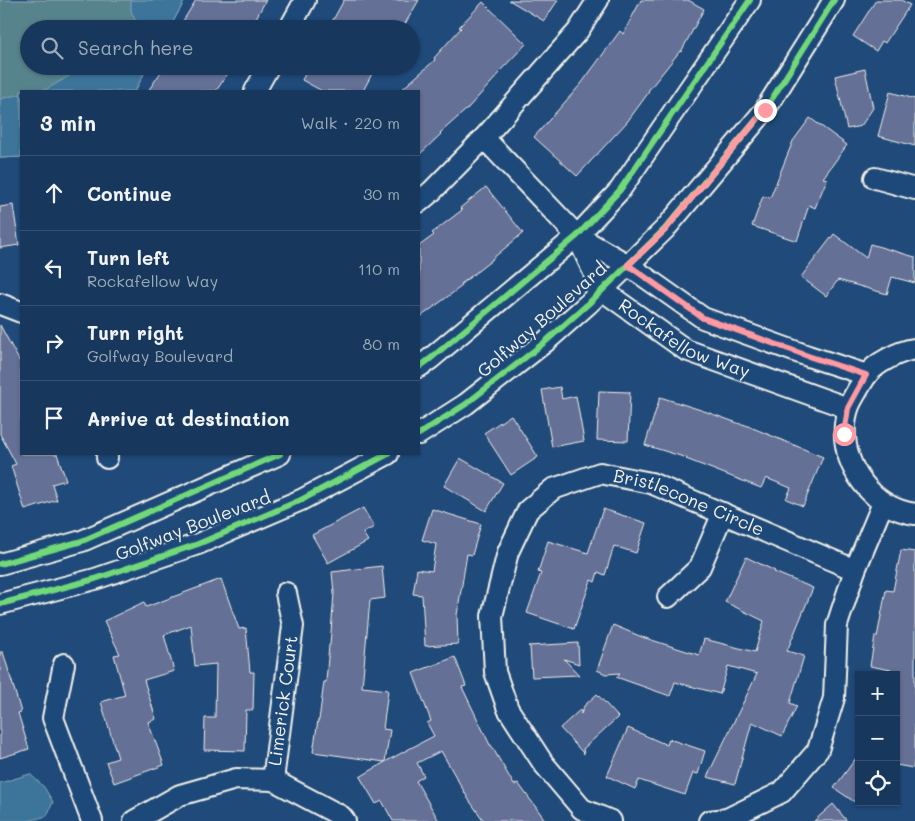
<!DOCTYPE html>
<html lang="en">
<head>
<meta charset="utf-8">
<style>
  body { margin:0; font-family:Mali,sans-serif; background:#244365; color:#f1f3f6 }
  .controls { position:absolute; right:15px; bottom:15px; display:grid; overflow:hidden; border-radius:0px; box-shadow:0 1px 4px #0004 }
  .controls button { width:45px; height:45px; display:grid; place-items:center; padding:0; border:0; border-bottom:1px solid #365272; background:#17385c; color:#f1f3f6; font:25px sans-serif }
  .stop { position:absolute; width:15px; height:15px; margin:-11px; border:4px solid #ff9aa2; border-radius:50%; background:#fff }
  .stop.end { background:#ff9aa2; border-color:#fff; box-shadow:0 1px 5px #0008 }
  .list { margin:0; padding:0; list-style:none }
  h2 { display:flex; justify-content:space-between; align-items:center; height:65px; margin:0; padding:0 20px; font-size:21px }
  h2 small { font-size:16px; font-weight:400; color:#9eacbb }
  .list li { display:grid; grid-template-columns:32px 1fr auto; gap:15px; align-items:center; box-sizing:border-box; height:75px; padding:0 20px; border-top:1px solid #365272 }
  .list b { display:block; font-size:19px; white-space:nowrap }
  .list p { margin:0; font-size:16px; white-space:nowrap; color:#9eacbb }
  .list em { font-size:16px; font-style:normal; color:#9eacbb }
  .icon { flex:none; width:28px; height:28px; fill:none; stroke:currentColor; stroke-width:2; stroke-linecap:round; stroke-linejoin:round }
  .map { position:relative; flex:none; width:915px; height:821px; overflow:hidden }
  .search { position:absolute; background:#17385c; box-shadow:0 1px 4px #0004; left:20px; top:20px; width:400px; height:55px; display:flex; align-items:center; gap:12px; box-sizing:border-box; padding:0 18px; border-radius:28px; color:#9eacbb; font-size:19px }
  .panel { position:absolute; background:#17385c; box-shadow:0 1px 4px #0004; left:20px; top:90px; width:400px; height:365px; border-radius:0px }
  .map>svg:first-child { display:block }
  .green { fill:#56838c; stroke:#a5baba }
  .water { fill:#3e759a; stroke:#87a7b9 }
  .building { fill:#656f97; stroke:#f4f1e8 }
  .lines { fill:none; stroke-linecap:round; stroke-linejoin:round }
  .minor-casing { stroke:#f4f1e8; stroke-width:24 }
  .minor { stroke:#1f4a7a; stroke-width:20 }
  .cycleway-casing { stroke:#1f4a7a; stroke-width:9 }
  .cycleway { stroke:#71d979; stroke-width:6 }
  .route { stroke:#ff9aa2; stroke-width:6 }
  .labels { text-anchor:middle; stroke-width:4.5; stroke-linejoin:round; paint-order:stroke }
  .street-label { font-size:18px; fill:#f4f1e8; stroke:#1f4a7a }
</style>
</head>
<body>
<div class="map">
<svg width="915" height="821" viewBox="0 0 915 821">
  <rect width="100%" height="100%" fill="#1f4a7a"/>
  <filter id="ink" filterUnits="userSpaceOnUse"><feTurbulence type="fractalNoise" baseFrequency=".02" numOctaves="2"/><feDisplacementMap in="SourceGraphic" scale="10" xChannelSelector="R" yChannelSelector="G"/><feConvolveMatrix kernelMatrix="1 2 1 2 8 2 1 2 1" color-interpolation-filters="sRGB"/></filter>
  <g filter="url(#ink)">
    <!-- green -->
    <path class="green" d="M0 0H185L169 29H29V66H148L135 91H21V157L0 158Z"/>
    <!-- water -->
    <g class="water">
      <path d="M131 0H185L169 29H139L131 11Z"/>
      <path d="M86 66H148L135 91H36L47 89Z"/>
      <path d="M21 94V157L0 158V99Z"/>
      <path d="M30 774 44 787 53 802 47 816 28 821H0V783Z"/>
    </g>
    <!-- building -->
    <g class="building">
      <path d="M196 0H266L250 29H178Z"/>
      <path d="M344 0H419L402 29H328Z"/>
      <path d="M509 0H558L544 21Z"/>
      <path d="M641 0H688L704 9 681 52 680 51 648 91 649 92 627 122 577 176 534 137 581 84 620 31 623 34Z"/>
      <path d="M876 0H901L910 5 885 43 882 41 876 51 853 36Z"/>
      <path d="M483 2 526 44 499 72 500 73 467 109 440 133 441 134 419 155V91H400L435 60 434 58 461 28 459 27Z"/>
      <path d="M165 66H233L216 91H148Z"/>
      <path d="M309 66H376L363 91H322L302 80Z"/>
      <path d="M865 69 873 108 861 126 847 129 835 76Z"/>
      <path d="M890 92 915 99V146L878 136Z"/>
      <path d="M810 118 847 145 823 178 827 179 815 208 809 205 797 241 752 226 763 196 770 198 793 141Z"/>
      <path d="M486 187 523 233 492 259V260L461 284 462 286 419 318V246L434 235 432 233 462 210 460 208Z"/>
      <path d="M13 205 19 245 0 248V207Z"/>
      <path d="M834 234 866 258 870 244 915 257V283L892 277 887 294 838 280 826 296 801 277Z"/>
      <path d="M0 325 21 364V454H57L66 480 52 484 57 500 25 510 11 466 16 464 0 434Z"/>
      <path d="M560 387 562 399 576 396 584 441 552 447 542 390Z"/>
      <path d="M599 391 630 392 628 441 597 440Z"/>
      <path d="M660 397 704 411 743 425V424L823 457 803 506 786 499 791 488 766 478 761 488 686 459 687 458 645 445Z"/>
      <path d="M511 415 538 457 511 475 484 433Z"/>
      <path d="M460 458 503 483 486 511 444 486Z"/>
      <path d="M363 508 374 527 363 533 368 541 328 563 312 535Z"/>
      <path d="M432 509 481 524 472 555 467 554 457 615 458 644 425 646 422 595 413 594 417 569 432 571 436 544 422 540Z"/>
      <path d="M603 509 646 523 636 553 614 546 605 575 598 572 595 582 591 580 574 629 527 613 541 573 538 572 548 541 588 553Z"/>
      <path d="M901 550 915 552V757L913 768 896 765V671L870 666 875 636 877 637 886 590 893 591Z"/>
      <path d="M746 557 775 571 774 572 813 588 787 651 804 656 790 703 797 706 782 736 752 722 735 784 707 777 757 674 728 666 720 694 675 682 670 696 616 677 620 673 606 674 597 670 613 625 642 637 699 655 704 639 755 652 764 621 725 602Z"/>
      <path d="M382 566 385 598 370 600 362 687 388 690 383 729 390 730 385 762 407 750 434 736 427 723 431 721 413 673 455 657 466 686 462 687 490 745H491L514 785 518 783 546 821H484L469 800 441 751 417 763 424 776 416 781 439 821H393L382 801 376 804 360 777 385 762 313 752 318 720H319L324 682H326L329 645H330L334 593 332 572Z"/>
      <path d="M221 579 239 629 246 628 250 672H254L253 710H246L245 751 204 750 205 718H215L216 664 195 666 191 625 164 635 174 671 144 680 156 719 148 722 164 765 114 783 106 762 118 758 101 702 125 695 114 655 120 654 104 621 144 602 146 607Z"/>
      <path d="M578 643 579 664 564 659 579 675 532 677 530 647 528 646Z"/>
      <path d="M0 652H3L21 712 18 713 29 749 0 758Z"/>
      <path d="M597 694 618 717 583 749 584 754 560 728 581 709V714L584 706Z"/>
      <path d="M628 728 667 745 669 739 705 751 698 774 693 773 685 795 639 780 635 789 607 776Z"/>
      <path d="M859 754V805L834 788Z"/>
      <path d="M833 804 847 821H814Z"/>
    </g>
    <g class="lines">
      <defs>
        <g id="minor">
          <path d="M289 29 305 0"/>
          <path d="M255 91 269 66"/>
          <path d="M484 138 577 236 628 265 703 318 808 356 867 375"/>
          <path d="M875 178 915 189"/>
          <path d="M419 202 432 191 484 138 578 31 598 0"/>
          <path id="s1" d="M577 236 602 290 686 350 848 408"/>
          <path d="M0 304 21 312"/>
          <path d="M915 349C900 351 875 363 866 376 863 380 861 385 858 389 855 395 850 402 848 409 846 414 846 419 845 424 842 467 872 508 915 514"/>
          <path d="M419 367 430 359 577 236 620 190 750 0"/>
          <path d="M419 434 466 404 545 342 588 304 665 229 765 110 834 0"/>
          <path d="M107 454V458"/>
          <path d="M0 564 82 541 280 454"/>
          <path d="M668 597 700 567 723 513"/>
          <path d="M0 604 95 579 198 544 301 500 388 454"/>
          <path d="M64 664 53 718 92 821"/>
          <path id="s2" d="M273 780 293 626 286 593"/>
          <path d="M134 821 180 795 236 779 273 780 341 816 345 821"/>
          <path id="s3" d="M611 821 582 809 543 763 508 709 495 672 492 616 508 552 528 510 553 489 600 473 651 483 855 570"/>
          <path d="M709 821 727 819 782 792 818 750 834 698 837 625 855 570 883 503"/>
        </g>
      </defs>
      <!-- minor casing -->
      <use href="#minor" class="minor-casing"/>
      <!-- minor -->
      <use href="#minor" class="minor"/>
      <defs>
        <g id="cycleway">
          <path d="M419 367 430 359 577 236 620 190 750 0"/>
          <path d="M419 434 466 404 545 342 588 304 665 229 765 110 834 0"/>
          <path d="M0 564 82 541 280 454"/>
          <path d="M0 604 95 579 198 544 301 500 388 454"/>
        </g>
      </defs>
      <!-- cycleway casing -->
      <use href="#cycleway" class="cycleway-casing"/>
      <!-- cycleway -->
      <use href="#cycleway" class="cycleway"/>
    </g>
  </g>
  <g class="lines" filter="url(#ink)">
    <!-- route -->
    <path class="route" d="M765 110 665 230 628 265 703 318 808 356 866 375 848 408 844 434"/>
  </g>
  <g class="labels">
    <!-- street labels -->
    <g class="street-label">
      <text transform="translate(542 320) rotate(-41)" y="6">Golfway Boulevard</text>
      <text dy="6" stroke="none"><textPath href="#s1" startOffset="156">Rockafellow Way</textPath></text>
      <text dy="6" stroke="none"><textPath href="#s3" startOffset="540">Bristlecone Circle</textPath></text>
      <text transform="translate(193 526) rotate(-21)" y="6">Golfway Boulevard</text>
      <text dy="6" stroke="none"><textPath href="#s2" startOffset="80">Limerick Court</textPath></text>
    </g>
  </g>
</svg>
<div class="controls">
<button>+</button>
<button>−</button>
<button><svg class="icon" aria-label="locate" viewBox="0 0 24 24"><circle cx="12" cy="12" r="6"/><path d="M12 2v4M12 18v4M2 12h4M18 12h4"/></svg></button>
</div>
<div class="stop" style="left:844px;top:434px"></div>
<div class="stop end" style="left:765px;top:110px"></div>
<div class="search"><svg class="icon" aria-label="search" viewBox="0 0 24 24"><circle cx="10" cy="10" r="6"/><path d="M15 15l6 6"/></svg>Search here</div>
<section class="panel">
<h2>3 min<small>Walk · 220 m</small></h2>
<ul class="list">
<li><svg class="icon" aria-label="ahead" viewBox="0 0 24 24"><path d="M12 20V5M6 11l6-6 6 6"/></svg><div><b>Continue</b></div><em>30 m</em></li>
<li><svg class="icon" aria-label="left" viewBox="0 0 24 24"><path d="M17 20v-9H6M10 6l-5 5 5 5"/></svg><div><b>Turn left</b><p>Rockafellow Way</p></div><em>110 m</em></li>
<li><svg class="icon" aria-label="right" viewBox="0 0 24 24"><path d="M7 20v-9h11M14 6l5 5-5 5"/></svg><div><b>Turn right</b><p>Golfway Boulevard</p></div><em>80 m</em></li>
<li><svg class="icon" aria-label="arrive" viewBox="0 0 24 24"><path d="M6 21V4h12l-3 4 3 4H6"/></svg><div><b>Arrive at destination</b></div></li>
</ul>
</section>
</div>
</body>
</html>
